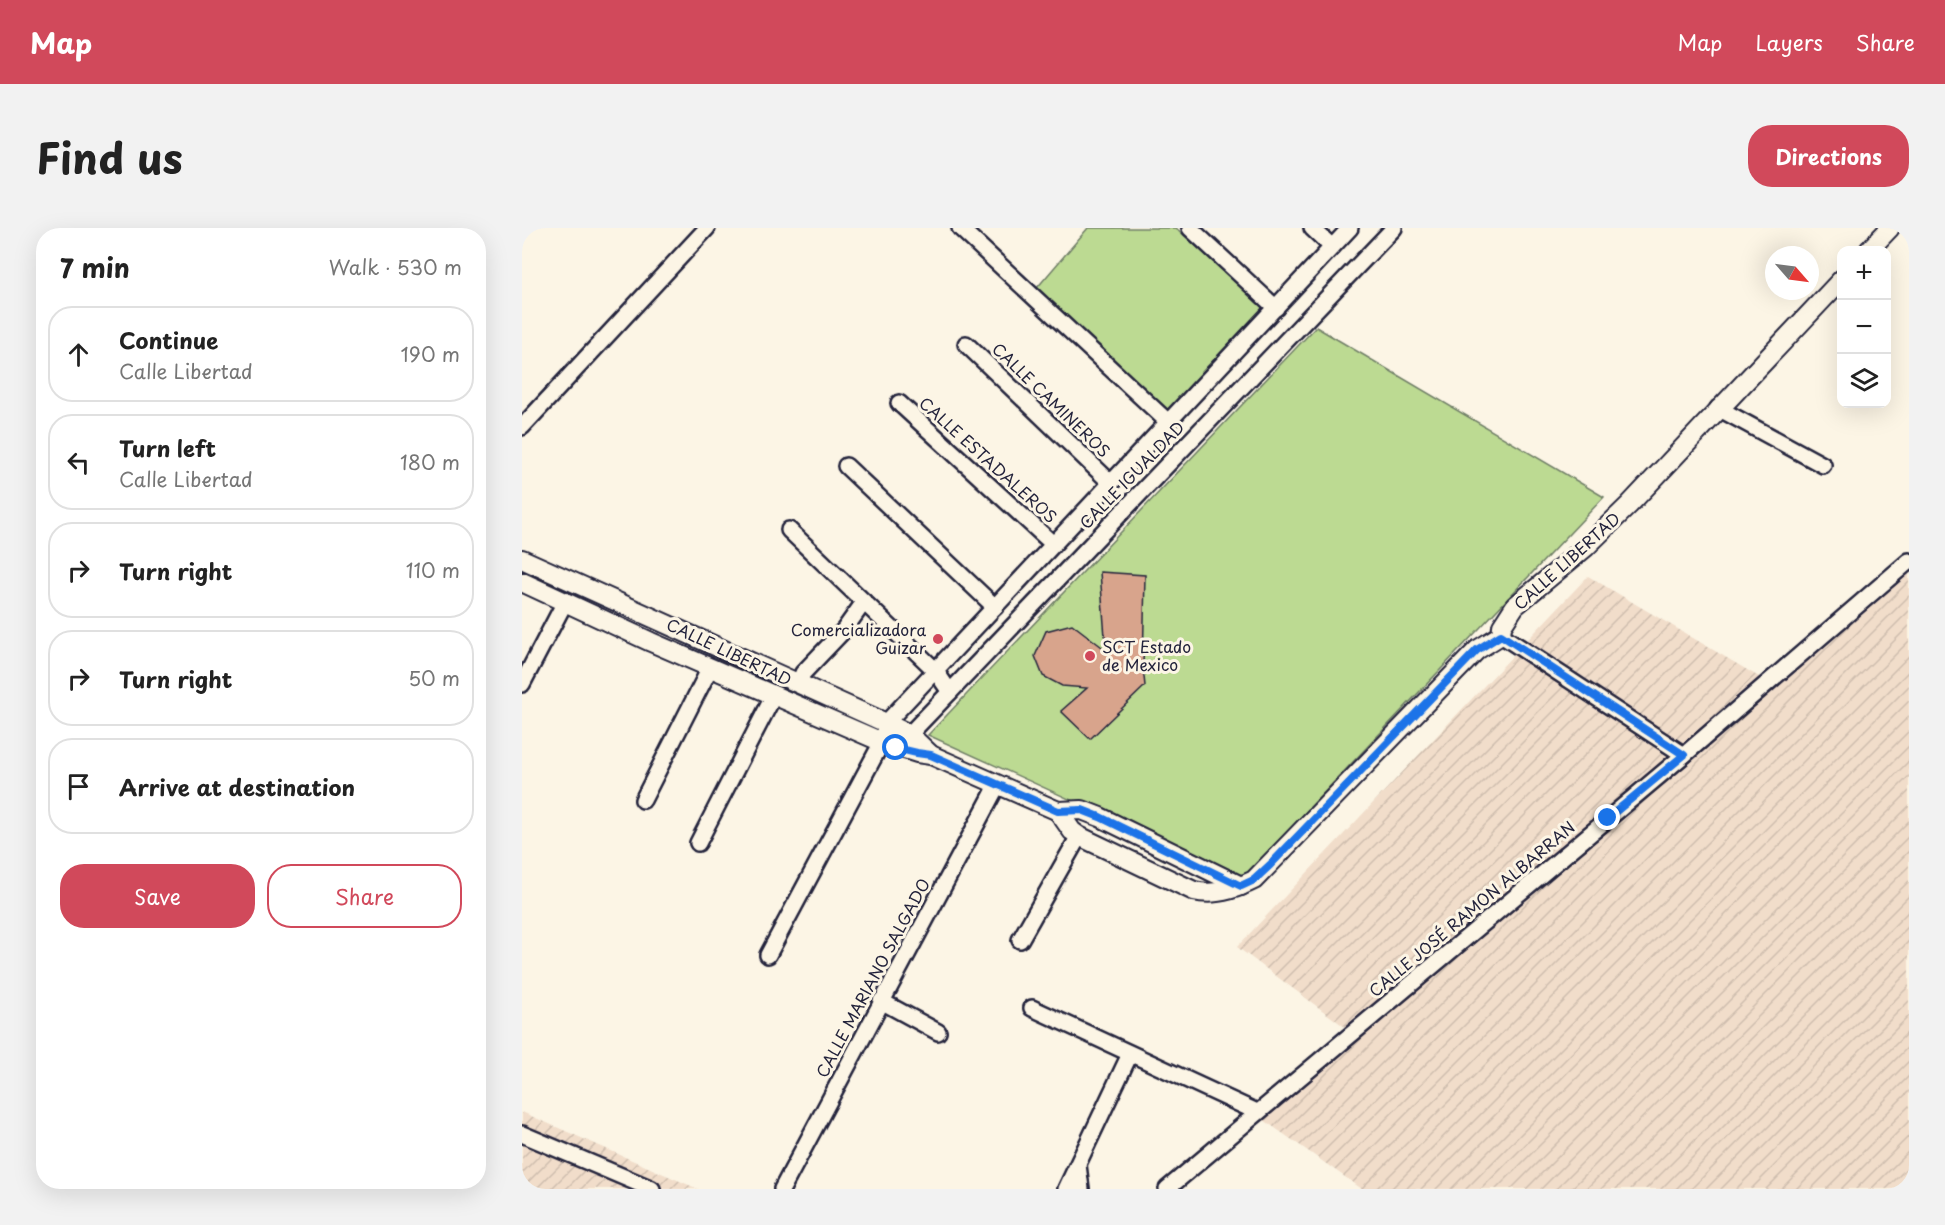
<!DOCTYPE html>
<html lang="en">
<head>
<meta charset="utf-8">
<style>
  body { margin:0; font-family:"Playpen Sans",sans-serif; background:#f2f2f2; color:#222 }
  .controls { position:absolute; right:18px; top:18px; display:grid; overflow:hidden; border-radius:12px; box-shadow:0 6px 24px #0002 }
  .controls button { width:54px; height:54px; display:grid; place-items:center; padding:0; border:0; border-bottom:2px solid #e0e0e0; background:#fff; color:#222; font:30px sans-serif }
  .compass { position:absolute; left:1243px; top:18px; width:54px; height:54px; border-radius:50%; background:#fff; box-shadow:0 6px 24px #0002; rotate:118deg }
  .stop { position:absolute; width:18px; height:18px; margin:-14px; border:4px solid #1a73e8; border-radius:50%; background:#fff }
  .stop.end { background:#1a73e8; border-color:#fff; box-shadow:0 2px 6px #0008 }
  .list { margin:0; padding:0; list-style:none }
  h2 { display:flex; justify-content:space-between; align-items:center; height:78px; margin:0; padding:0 24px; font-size:26px }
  h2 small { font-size:20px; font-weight:400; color:#767676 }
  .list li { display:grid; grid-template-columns:39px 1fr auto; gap:18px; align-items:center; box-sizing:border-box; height:96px; margin:0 12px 12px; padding:0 12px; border:2px solid #e0e0e0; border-radius:24px }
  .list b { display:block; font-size:22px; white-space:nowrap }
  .list p { margin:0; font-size:20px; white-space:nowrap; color:#767676 }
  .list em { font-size:20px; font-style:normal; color:#767676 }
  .actions { display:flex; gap:12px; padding:18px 24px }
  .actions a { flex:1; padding:14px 0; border:2px solid #d1495b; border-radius:24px; text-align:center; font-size:21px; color:#d1495b }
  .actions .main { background:#d1495b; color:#fff }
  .icon { flex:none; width:33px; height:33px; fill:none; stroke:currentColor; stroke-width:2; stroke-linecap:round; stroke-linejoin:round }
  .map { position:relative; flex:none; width:1387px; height:961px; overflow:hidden; border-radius:24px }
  header { display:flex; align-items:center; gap:36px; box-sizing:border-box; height:84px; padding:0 30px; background:#d1495b; color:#fff }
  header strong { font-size:28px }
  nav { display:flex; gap:33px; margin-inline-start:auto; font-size:21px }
  .intro { display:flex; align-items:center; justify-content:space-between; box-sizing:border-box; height:144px; padding:0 36px }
  h1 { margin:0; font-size:42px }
  .button { padding:15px 27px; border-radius:24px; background:#d1495b; color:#fff; font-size:21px; font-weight:700 }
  main { display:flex; gap:36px; padding:0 36px }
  aside { flex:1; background:#fff; border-radius:24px; box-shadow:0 6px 24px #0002 }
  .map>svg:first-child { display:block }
  .industrial { fill:url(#industrial-furrows) }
  .green { fill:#bcda92; stroke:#6f7e66; stroke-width:1.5 }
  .building { fill:#d8a48c; stroke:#22223b; stroke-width:1.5 }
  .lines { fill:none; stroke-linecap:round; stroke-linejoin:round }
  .minor-casing { stroke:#22223b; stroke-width:20 }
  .major-casing { stroke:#22223b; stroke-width:22 }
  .minor { stroke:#fcf5e5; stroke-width:15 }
  .major { stroke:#fcf5e5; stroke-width:18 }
  .route { stroke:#1a73e8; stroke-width:8 }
  .poi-dot { fill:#d1495b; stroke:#fcf5e5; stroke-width:2 }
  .labels { text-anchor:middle; stroke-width:6; stroke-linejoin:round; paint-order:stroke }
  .street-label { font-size:16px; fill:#22223b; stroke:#fcf5e5 }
  .poi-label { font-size:16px; fill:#22223b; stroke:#fcf5e5; text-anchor:end }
</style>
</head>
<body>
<header>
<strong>Map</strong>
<nav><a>Map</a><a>Layers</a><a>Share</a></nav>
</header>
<div class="intro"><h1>Find us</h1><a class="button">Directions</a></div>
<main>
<aside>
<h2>7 min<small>Walk · 530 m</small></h2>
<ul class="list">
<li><svg class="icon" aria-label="ahead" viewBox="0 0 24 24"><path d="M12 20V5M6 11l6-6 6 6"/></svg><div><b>Continue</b><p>Calle Libertad</p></div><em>190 m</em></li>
<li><svg class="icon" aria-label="left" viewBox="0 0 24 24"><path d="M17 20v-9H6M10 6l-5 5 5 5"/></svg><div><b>Turn left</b><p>Calle Libertad</p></div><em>180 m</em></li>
<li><svg class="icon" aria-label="right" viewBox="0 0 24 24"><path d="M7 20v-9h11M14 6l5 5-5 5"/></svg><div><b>Turn right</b></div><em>110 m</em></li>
<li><svg class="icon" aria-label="right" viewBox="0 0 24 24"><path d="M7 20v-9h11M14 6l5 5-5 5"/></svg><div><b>Turn right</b></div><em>50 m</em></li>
<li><svg class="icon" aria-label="arrive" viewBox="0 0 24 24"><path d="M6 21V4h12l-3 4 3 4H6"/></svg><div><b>Arrive at destination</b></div></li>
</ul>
<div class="actions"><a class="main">Save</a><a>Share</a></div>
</aside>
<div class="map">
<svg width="1387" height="961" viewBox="0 0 1387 961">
  <defs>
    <pattern id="industrial-furrows" width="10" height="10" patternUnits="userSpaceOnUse" patternTransform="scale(1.5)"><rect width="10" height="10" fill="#f1ddca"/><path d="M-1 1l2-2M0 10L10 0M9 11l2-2" fill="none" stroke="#cebdae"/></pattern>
  </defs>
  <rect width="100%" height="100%" fill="#fcf5e5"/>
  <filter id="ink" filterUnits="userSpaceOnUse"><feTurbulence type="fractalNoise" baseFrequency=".0167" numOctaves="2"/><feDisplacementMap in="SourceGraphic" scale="12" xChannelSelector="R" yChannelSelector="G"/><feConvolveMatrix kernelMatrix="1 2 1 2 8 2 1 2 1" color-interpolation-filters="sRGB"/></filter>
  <g filter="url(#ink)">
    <!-- industrial -->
    <g class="industrial">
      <path d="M1387 343V961H840L739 890 835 808 715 719 1066 348 1254 459Z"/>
      <path d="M0 884 176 961H0Z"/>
    </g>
    <!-- green -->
    <g class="green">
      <path d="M566 0H654L748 85 647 192 514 61Z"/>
      <path d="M794 99 1082 269 721 650 406 507Z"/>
    </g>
    <!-- building -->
    <path class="building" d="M578 344 623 347 621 439 623 458 568 511 539 483 565 460 540 458 521 448 513 428 524 403 550 396 584 422Z"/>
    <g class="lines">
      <defs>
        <g id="minor">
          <path d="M438 0 646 194"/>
          <path d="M668 0 754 80"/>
          <path d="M790 0 810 19"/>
          <path d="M444 116 589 255"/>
          <path d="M377 175 531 316"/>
          <path d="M1196 180 1301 237"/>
          <path d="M0 199 185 0"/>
          <path d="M324 238 473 379"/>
          <path d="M267 302 413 442 428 464"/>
          <path d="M979 407 1162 527"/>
          <path d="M0 456 43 374"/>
          <path d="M276 456 281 445 322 402 342 374"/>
          <path d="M381 513 872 0"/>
          <path d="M121 572 188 440"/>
          <path d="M176 615 252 467"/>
          <path d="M498 712 557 608"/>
          <path d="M246 727 360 514 364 495 828 0"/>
          <path d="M359 773 416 804"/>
          <path d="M510 780 735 884"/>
          <path d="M0 906 130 961"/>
          <path d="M556 937 559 961"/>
          <path d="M260 961 476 556"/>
          <path d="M544 961 608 826"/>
          <path d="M645 961 1162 527 1387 333"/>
        </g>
        <g id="major">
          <path d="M1347 22 1368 0"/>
          <path d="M0 331 364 495 387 506 409 527"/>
          <path d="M0 354 129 414 360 514 395 525 409 527 536 583 560 582 578 589 719 658"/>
          <path d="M536 583 550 603 557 608 672 663C691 668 714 661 732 652L955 422 979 407 980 398 993 378 1064 319 1107 277 1320 51"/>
        </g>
      </defs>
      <!-- minor casing -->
      <use href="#minor" class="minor-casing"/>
      <!-- major casing -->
      <use href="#major" class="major-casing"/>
      <!-- minor -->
      <use href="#minor" class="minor"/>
      <!-- major -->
      <use href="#major" class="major"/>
    </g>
  </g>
  <g class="lines" filter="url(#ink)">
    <!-- route -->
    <path class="route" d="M374 520 395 525 409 527 536 583 560 582 578 589 719 658 732 652 748 637 955 422 979 407 1162 527 1086 590"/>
  </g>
  <!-- markers -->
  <g class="poi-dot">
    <circle cx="416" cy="411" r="6"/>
    <circle cx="568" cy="428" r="6"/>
  </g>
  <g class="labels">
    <!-- street labels -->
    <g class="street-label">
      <text transform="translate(529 172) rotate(44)" y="6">CALLE CAMINEROS</text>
      <text transform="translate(466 232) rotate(42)" y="6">CALLE ESTADALEROS</text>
      <text transform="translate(610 247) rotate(-46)" y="6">CALLE IGUALDAD</text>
      <text transform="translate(1045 333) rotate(-42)" y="6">CALLE LIBERTAD</text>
      <text transform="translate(207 424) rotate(25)" y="6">CALLE LIBERTAD</text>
      <text transform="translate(950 681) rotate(-40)" y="6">CALLE JOSÉ RAMON ALBARRAN</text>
      <text transform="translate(351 750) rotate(-62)" y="6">CALLE MARIANO SALGADO</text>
    </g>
    <!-- poi labels -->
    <g class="poi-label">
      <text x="404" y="408">Comercializadora<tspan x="404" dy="18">Guizar</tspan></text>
      <text x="580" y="425" text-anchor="start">SCT Estado<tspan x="580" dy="18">de Mexico</tspan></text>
    </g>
  </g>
</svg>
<div class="controls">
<button>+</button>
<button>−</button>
<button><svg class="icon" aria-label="layers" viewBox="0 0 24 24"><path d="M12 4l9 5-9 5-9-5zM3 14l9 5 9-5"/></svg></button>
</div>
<svg class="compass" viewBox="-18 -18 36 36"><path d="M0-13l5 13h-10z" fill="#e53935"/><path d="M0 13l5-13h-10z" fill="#767676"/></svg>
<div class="stop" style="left:374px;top:520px"></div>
<div class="stop end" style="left:1086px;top:590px"></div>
</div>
</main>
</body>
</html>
